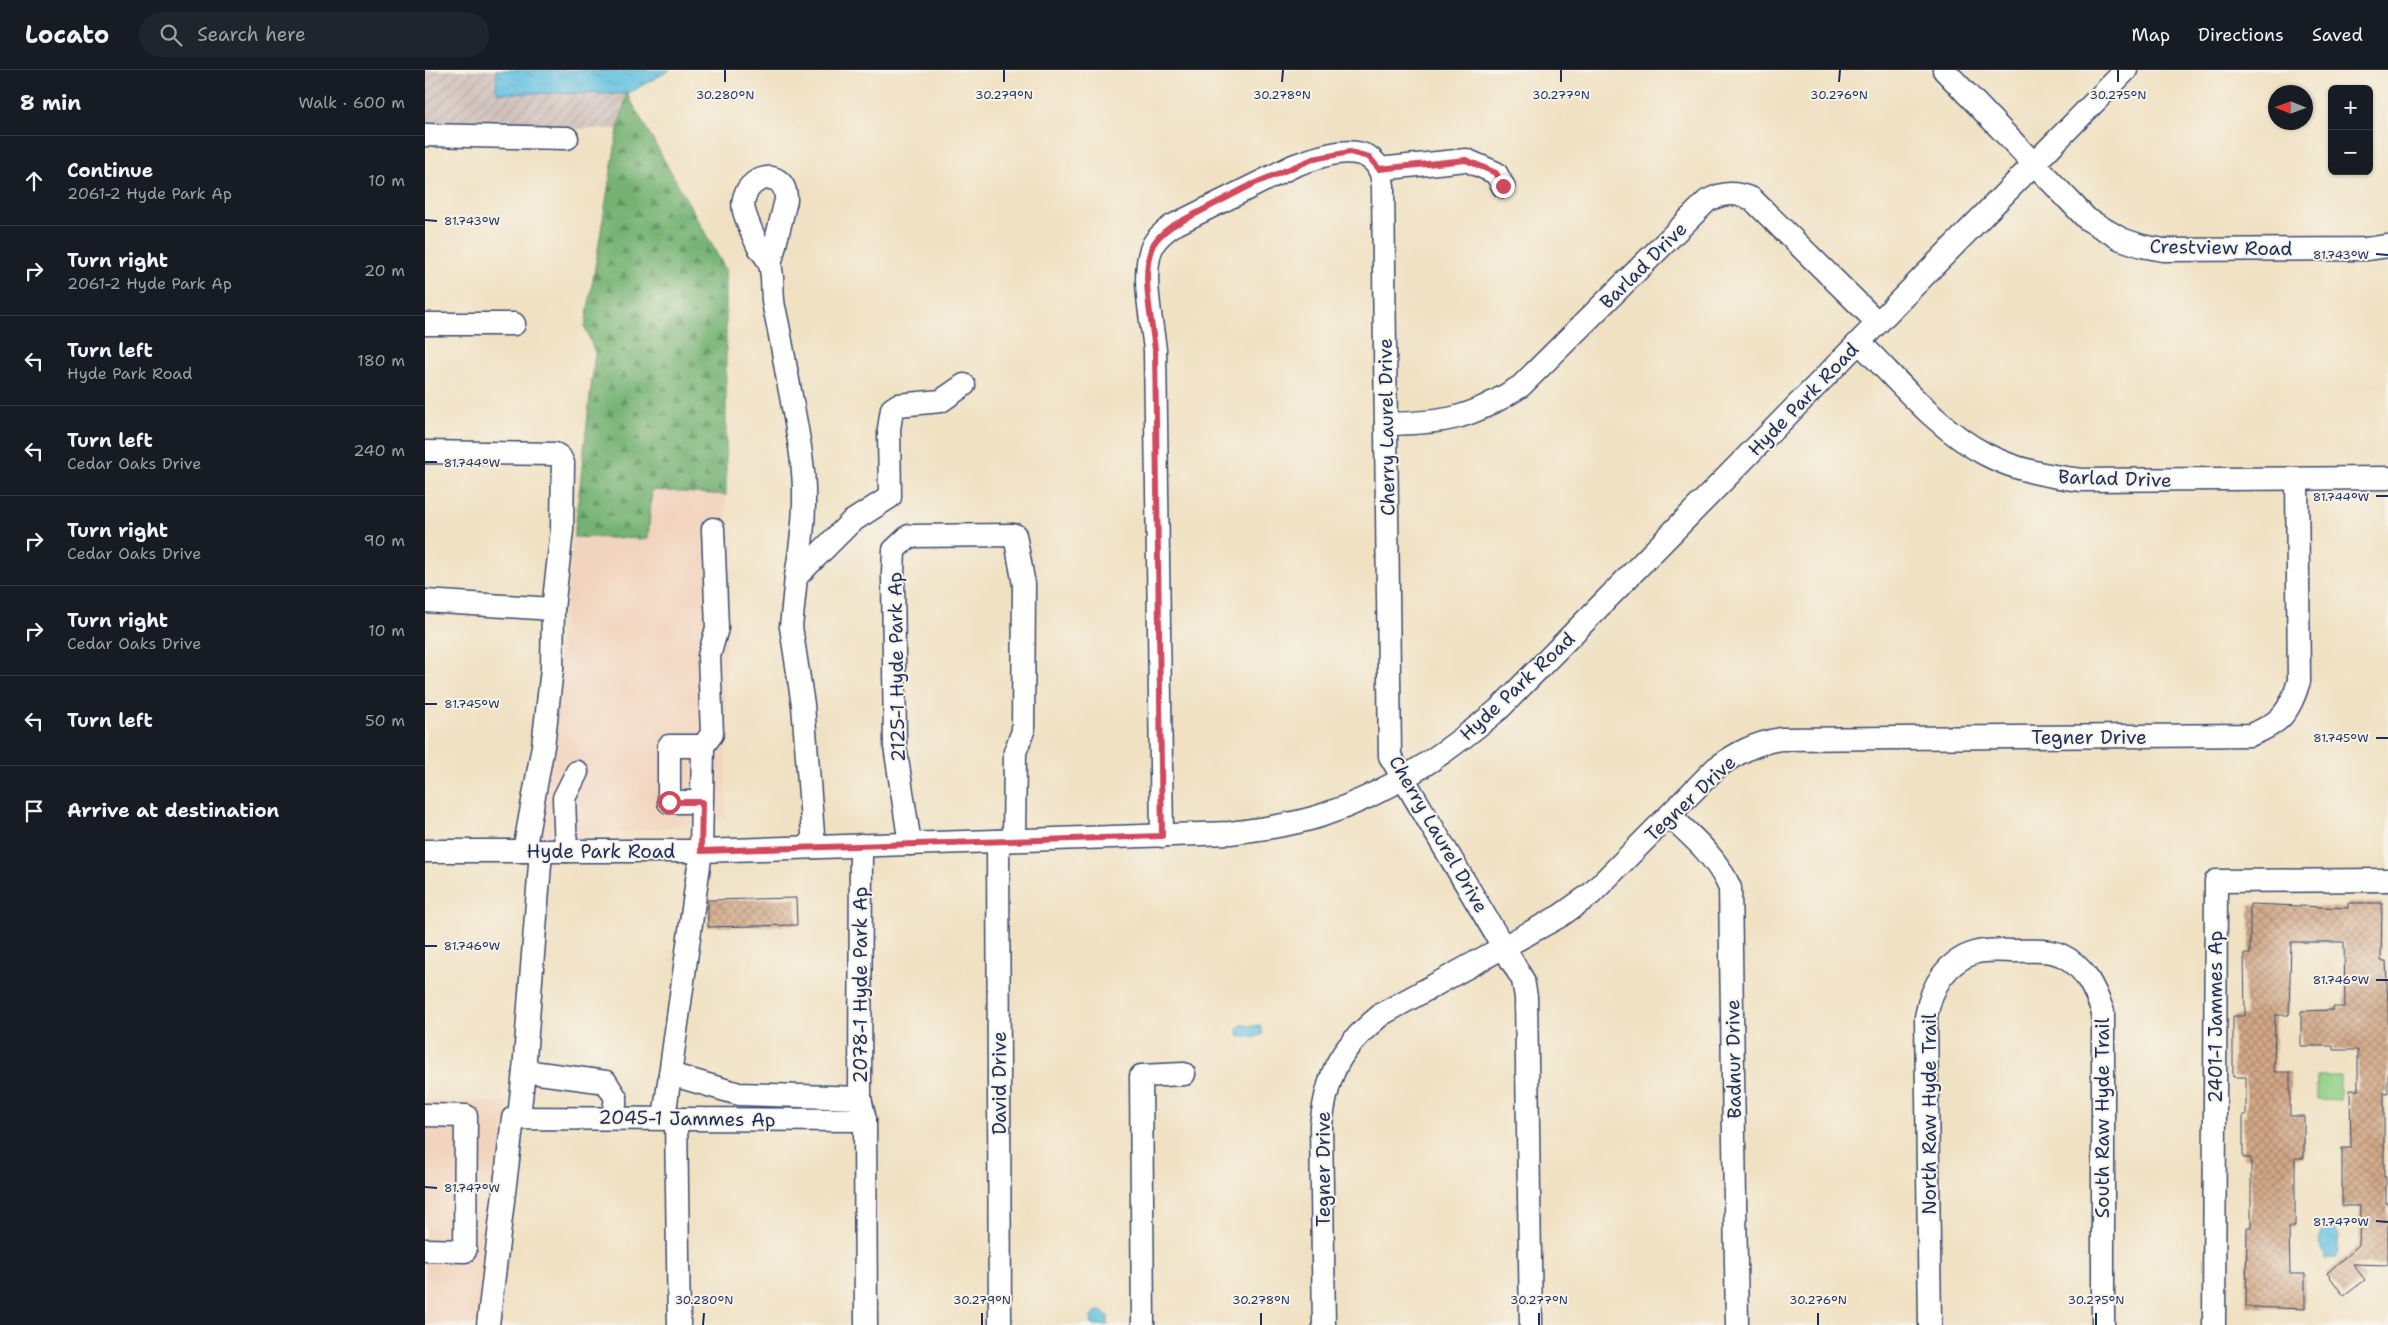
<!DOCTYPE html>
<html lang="en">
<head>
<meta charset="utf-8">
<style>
  body { margin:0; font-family:"Shantell Sans",sans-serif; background:#20242c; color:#f1f3f6 }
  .controls { position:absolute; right:15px; top:15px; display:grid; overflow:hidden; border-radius:8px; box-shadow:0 1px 4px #0004 }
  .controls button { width:45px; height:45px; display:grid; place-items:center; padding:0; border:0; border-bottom:1px solid #363941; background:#171b24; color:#f1f3f6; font:25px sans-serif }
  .compass { position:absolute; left:1843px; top:15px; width:45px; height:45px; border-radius:50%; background:#171b24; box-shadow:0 1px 4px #0004; rotate:271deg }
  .stop { position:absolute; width:15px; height:15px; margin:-11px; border:4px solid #d1495b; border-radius:50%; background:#fff }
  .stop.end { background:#d1495b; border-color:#fff; box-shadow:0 1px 5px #0008 }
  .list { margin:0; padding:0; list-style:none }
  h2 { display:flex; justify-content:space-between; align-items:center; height:65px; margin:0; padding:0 20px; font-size:21px }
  h2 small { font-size:16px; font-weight:400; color:#9ea1a6 }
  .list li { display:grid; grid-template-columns:32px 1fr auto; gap:15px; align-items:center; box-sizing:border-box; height:90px; padding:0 20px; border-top:1px solid #363941 }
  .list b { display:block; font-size:19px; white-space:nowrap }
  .list p { margin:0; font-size:16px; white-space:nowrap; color:#9ea1a6 }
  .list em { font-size:16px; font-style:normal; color:#9ea1a6 }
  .icon { flex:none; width:28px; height:28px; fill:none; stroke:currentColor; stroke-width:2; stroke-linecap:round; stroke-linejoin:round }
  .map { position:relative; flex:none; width:1963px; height:1255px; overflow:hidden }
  header { display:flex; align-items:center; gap:30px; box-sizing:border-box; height:70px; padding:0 25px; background:#171b24; border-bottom:1px solid #363941 }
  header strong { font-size:24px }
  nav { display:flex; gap:28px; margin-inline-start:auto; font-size:18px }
  .search { width:350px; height:45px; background:#20242c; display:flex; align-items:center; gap:12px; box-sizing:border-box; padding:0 18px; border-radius:28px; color:#9ea1a6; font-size:19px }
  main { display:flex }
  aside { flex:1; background:#171b24 }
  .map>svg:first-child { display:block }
  .built { fill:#f2d4be }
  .industrial { fill:url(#industrial-furrows) }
  .green { fill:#91cf85; stroke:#567f72 }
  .forest { fill:url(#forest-firs); stroke:#487068 }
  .water { fill:url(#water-ripples); stroke:#3e789f }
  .building { fill:url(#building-cross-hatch) }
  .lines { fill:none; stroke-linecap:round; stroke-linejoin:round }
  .minor-casing { stroke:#3b4a6d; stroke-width:25 }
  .minor { stroke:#fff; stroke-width:22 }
  .route { stroke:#d1495b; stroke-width:6 }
  .ticks { fill:none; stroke:#1b2f5e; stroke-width:2 }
  .labels { text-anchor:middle; stroke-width:4; stroke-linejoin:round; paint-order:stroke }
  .street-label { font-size:19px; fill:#1b2f5e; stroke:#f7f3e8 }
  .ticks-label { font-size:12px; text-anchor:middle; fill:#1b2f5e; stroke:#f7f3e8; stroke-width:4; stroke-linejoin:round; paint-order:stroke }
</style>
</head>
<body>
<header>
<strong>Locato</strong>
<div class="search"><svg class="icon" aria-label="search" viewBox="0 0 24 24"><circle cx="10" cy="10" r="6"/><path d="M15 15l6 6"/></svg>Search here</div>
<nav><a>Map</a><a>Directions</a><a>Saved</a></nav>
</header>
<main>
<aside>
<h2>8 min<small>Walk · 600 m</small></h2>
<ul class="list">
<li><svg class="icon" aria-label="ahead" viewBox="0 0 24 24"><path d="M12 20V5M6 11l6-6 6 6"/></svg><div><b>Continue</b><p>2061-2 Hyde Park Ap</p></div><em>10 m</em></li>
<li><svg class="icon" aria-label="right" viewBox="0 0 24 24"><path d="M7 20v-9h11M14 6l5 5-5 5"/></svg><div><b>Turn right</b><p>2061-2 Hyde Park Ap</p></div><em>20 m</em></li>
<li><svg class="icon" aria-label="left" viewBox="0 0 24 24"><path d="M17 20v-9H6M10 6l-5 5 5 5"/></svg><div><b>Turn left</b><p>Hyde Park Road</p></div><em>180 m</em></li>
<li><svg class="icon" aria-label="left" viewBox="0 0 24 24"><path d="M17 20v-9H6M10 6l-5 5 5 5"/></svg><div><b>Turn left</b><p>Cedar Oaks Drive</p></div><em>240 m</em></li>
<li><svg class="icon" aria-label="right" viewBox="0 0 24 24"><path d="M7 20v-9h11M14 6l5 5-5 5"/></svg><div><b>Turn right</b><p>Cedar Oaks Drive</p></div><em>90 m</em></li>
<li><svg class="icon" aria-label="right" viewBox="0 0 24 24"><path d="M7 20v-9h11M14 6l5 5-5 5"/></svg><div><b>Turn right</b><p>Cedar Oaks Drive</p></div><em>10 m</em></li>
<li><svg class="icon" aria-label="left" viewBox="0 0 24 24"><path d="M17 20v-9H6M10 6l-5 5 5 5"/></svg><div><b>Turn left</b></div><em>50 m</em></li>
<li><svg class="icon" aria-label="arrive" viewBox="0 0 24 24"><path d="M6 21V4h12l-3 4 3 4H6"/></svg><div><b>Arrive at destination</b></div></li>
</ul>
</aside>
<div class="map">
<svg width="1963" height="1255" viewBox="0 0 1963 1255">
  <defs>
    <pattern id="industrial-furrows" width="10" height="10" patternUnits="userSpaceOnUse" patternTransform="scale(1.25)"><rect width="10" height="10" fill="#cfc0ba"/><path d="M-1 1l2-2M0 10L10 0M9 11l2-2" fill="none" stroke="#b1a5a2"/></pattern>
    <pattern id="forest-firs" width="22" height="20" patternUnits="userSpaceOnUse" patternTransform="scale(1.25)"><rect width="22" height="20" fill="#74b272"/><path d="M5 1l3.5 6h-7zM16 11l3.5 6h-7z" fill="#5e9161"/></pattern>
    <pattern id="water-ripples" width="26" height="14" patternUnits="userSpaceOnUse" patternTransform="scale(1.25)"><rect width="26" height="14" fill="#62c1e0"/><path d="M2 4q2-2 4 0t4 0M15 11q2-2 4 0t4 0" fill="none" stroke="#509db9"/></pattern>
    <pattern id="building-cross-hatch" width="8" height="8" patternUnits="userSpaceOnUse" patternTransform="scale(1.25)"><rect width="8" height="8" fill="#d2a786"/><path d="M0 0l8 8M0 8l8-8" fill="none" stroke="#aa8871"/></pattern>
  </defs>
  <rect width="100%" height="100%" fill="#f7f3e8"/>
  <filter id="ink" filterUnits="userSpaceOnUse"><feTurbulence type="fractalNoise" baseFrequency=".02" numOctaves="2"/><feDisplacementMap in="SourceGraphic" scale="10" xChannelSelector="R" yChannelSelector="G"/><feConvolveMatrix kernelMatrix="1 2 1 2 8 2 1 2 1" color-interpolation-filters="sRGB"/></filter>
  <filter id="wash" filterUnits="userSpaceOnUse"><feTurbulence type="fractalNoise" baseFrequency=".0096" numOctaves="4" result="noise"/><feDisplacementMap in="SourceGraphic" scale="20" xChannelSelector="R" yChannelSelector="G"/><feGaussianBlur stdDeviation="1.12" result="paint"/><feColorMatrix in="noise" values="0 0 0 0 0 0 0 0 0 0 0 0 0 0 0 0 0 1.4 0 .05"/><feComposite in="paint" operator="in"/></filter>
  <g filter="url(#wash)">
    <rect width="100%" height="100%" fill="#f0e1c2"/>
    <!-- built -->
    <g class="built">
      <path d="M227 420 301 425V751L112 772 149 467 223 468Z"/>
      <path d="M0 1032H82L54 1255H0Z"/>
    </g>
    <!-- industrial -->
    <path class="industrial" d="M0 0H71L72 23 202 24 193 59 0 57Z"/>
    <!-- green -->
    <path class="green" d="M1892 1006H1915V1030L1892 1029Z"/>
    <!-- forest -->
    <path class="forest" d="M202 24 301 200V425L227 420 223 469 149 467 170 283 160 257 193 59Z"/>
    <!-- water -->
    <g class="water">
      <path d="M71 0H245L202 24 72 23Z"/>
      <path d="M817 954 823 956 835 955 838 964 828 968 814 966 812 959Z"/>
      <path d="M1903 1155 1908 1157 1914 1165C1912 1172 1914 1180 1912 1187L1900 1189 1894 1173 1898 1158Z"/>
      <path d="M676 1241 683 1246V1255H667L666 1246 670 1242Z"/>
    </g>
    <g id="blocks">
      <!-- building -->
      <g class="building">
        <path d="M371 828 372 855 283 857V830Z"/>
        <path d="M1923 833H1957L1956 891H1961L1963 936V1023L1959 1022V1107H1961V1133H1963V1195L1928 1194 1940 1210 1919 1226 1902 1203 1934 1175 1935 1136H1917V1078H1926L1925 1020H1933V980H1908V976H1876V941L1908 940V937H1920L1919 872H1866L1864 945H1850L1849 1002H1865V1046H1879V1088H1870V1157H1864L1865 1204H1880V1239L1821 1237 1822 1157H1826V1088H1818V1045H1821V1007H1808V946H1820L1819 884H1825V834L1923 838Z"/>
      </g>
    </g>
  </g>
  <g filter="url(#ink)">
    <use href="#blocks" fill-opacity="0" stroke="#3b4a6d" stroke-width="1"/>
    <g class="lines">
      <defs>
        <g id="minor">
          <path d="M1519 0 1662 149 1696 169 1717 176 1738 180 1941 179 1963 176"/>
          <path d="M0 65 142 68"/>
          <path d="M954 99 1041 90 1071 103 1078 116"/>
          <path d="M345 195 361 130C361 92 312 108 319 141 322 152 328 165 333 176 337 182 343 188 345 195 349 208 346 223 349 237 356 266 360 296 366 326 372 360 380 396 379 431 379 457 375 482 371 507"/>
          <path d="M0 254H89"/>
          <path d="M1434 272C1472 309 1513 360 1560 384 1590 400 1623 406 1656 410L1963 408"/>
          <path d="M961 354C1021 353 1045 349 1096 316L1282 131C1299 122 1310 122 1327 129L1453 253"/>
          <path d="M0 382 130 384 135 387 138 393 137 460 128 539 127 599 118 676 99 781"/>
          <path d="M0 531 128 539"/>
          <path d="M278 676 287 664 284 586 292 558 288 459"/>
          <path d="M1245 746C1269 768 1292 788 1305 818L1312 1255"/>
          <path d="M737 766 730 280C727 251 715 201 728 175 732 167 740 161 747 156L868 96C892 87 941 68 955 101 957 105 957 111 958 116L965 686 1098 910 1101 927 1106 1255"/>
          <path d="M573 771 575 1255"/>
          <path d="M485 774 470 676 468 503 469 480 484 466 590 465 599 515 598 661 590 682 589 770"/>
          <path d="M436 775 435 1028 440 1050"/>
          <path d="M389 777 378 635 366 557 371 507 426 452 465 427 464 359 467 339 473 335 516 331 539 315"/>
          <path d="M0 781H276L805 763C836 759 866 755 895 746 963 724 1020 684 1074 639L1701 0"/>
          <path d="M116 781 99 1001 181 1012 191 1028 188 1047"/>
          <path d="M141 781 139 728 152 702"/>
          <path d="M245 1004 314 1024 435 1028"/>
          <path d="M0 1045 41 1046 40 1181 0 1180"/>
          <path d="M94 1047 99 1001"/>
          <path d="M239 1048 276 781 278 676H244V732H277"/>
          <path d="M251 1048 254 1255"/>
          <path d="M63 1255 88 1048 440 1050 441 1255"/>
          <path d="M718 1255 716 1006 759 1004"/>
          <path d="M899 1255 896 1055C903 1001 914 979 957 944L1135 846 1166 824 1291 698C1312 683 1330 673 1356 669L1825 665C1855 654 1865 642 1874 611L1872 409"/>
          <path d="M1505 1255 1501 947C1506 918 1519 893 1549 883 1561 879 1578 881 1591 881 1606 881 1622 879 1636 885 1660 896 1670 920 1678 942V1255"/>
          <path d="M1789 1255 1791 811 1963 810"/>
        </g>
      </defs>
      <!-- minor casing -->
      <use href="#minor" class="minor-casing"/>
      <!-- minor -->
      <use href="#minor" class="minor"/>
    </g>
  </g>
  <g class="lines" filter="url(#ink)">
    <!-- route -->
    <path class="route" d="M244 732H277L276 781 737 766 730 280C727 251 715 201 728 175 732 167 740 161 747 156L828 114 888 89 925 82 944 87 954 99 1041 90 1071 103 1078 116"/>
  </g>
  <!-- ticks -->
  <path class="ticks" d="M300 12V0M579 12V0M857 12 858 0M1136 12V0M1414 12 1415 0M1693 12V0M0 150 12 151M1951 184 1963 185M0 392H12M1951 426H1963M0 634H12M1951 668H1963M0 876H12M1951 910H1963M0 1117 12 1118M1951 1151 1963 1152M278 1255 279 1243M557 1255V1243M836 1255V1243M1114 1255V1243M1393 1255V1243M1671 1255V1243"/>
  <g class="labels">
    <!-- street labels -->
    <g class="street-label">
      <text transform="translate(1796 177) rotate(1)" y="7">Crestview Road</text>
      <text transform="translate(1218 195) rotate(-45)" y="7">Barlad Drive</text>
      <text transform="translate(1378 329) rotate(-46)" y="7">Hyde Park Road</text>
      <text transform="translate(961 357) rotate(-91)" y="7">Cherry Laurel Drive</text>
      <text transform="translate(1690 408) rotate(2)" y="7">Barlad Drive</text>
      <text transform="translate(471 597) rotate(-91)" y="7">2125-1 Hyde Park Ap</text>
      <text transform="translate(1092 616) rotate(-43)" y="7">Hyde Park Road</text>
      <text x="1664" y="674">Tegner Drive</text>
      <text transform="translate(1265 728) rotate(-43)" y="7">Tegner Drive</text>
      <text transform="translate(1014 764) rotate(60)" y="7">Cherry Laurel Drive</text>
      <text x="176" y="788">Hyde Park Road</text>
      <text transform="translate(435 915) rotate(-90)" y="7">2078-1 Hyde Park Ap</text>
      <text transform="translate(1790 947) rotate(-90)" y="7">2401-1 Jammes Ap</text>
      <text transform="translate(1308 989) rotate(-91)" y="7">Badnur Drive</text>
      <text transform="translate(574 1013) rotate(-90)" y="7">David Drive</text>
      <text transform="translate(1504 1044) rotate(-90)" y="7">North Raw Hyde Trail</text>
      <text transform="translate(262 1048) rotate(1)" y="7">2045-1 Jammes Ap</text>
      <text transform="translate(1677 1048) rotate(-90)" y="7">South Raw Hyde Trail</text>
      <text transform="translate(898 1099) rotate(-90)" y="7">Tegner Drive</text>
    </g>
  </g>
  <g class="ticks-label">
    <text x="300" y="29">30.280°N</text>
    <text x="579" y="29">30.279°N</text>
    <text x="857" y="29">30.278°N</text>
    <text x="1136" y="29">30.277°N</text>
    <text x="1414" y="29">30.276°N</text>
    <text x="1693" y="29">30.275°N</text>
    <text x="47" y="155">81.743°W</text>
    <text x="1916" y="189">81.743°W</text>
    <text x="47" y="397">81.744°W</text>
    <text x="1916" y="431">81.744°W</text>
    <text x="47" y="638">81.745°W</text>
    <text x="1916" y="672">81.745°W</text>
    <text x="47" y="880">81.746°W</text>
    <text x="1916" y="914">81.746°W</text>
    <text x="47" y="1122">81.747°W</text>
    <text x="1916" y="1156">81.747°W</text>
    <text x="279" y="1234">30.280°N</text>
    <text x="557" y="1234">30.279°N</text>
    <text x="836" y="1234">30.278°N</text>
    <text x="1114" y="1234">30.277°N</text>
    <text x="1393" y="1234">30.276°N</text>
    <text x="1671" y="1234">30.275°N</text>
  </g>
</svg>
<div class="controls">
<button>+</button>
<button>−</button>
</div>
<svg class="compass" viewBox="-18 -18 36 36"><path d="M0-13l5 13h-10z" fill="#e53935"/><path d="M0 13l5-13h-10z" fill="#9ea1a6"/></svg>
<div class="stop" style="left:244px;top:732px"></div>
<div class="stop end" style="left:1078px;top:116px"></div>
</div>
</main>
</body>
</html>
